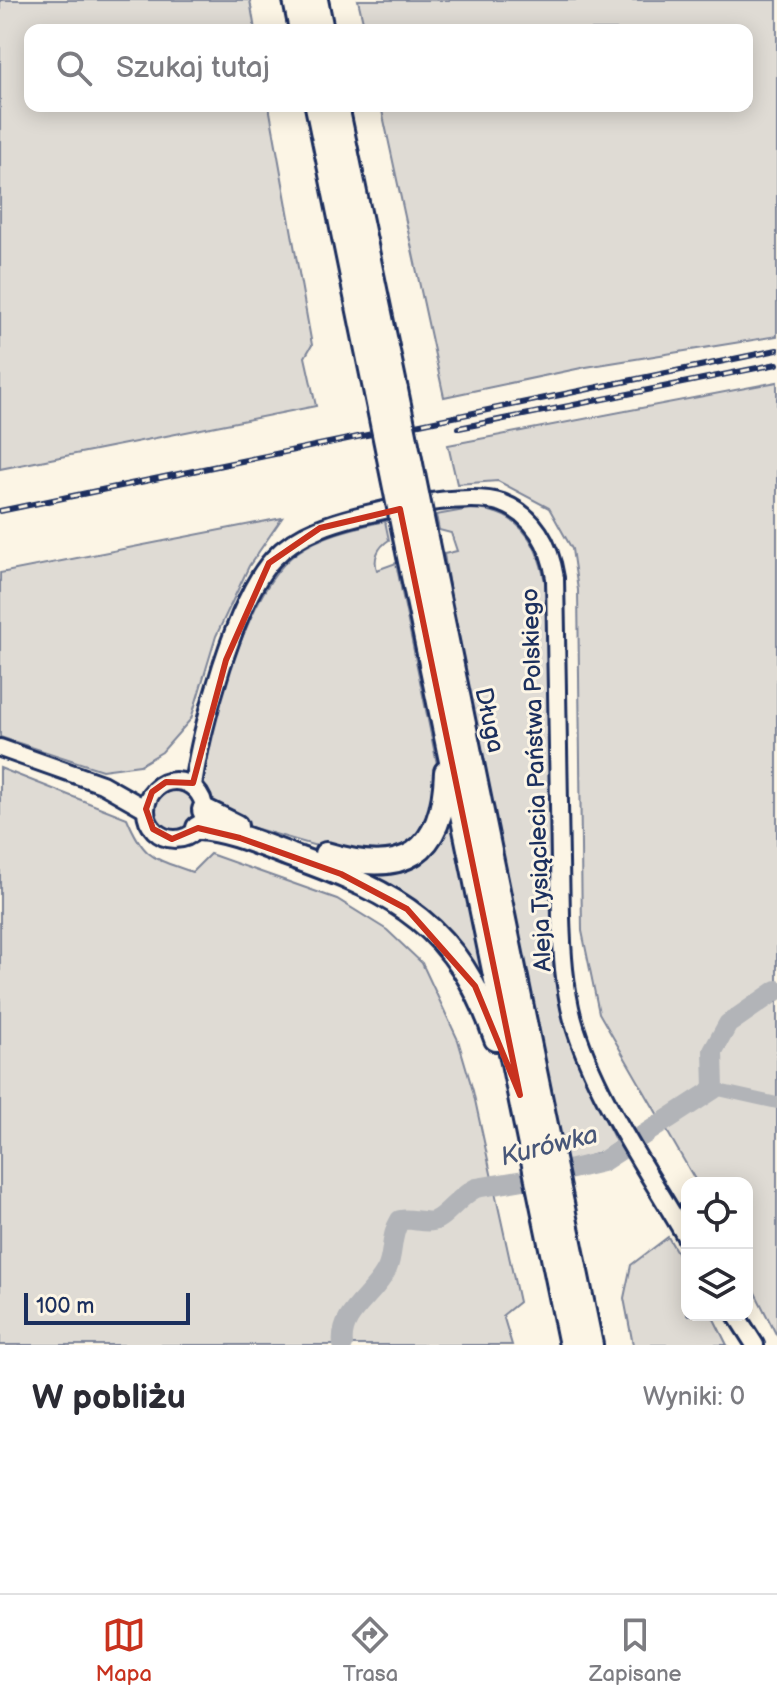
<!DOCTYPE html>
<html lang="pl">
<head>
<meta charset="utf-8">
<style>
  body { margin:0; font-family:"Balsamiq Sans",sans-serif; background:#f2f2f3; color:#2b2b33 }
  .controls { position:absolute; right:24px; bottom:24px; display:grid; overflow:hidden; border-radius:16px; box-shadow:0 4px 20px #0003 }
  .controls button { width:72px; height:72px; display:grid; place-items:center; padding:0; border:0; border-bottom:2px solid #e1e1e2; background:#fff; color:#2b2b33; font:40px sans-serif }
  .scale { position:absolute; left:24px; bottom:20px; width:166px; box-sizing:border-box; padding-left:8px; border:4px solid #1b2f5e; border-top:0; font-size:22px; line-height:28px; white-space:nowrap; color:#1b2f5e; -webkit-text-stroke:6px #fcf5e5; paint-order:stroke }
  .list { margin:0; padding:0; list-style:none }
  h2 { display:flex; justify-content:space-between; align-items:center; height:104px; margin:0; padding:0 32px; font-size:34px }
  h2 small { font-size:26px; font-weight:400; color:#7c7c81 }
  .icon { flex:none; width:44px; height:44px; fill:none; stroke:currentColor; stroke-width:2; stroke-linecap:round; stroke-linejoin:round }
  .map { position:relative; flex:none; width:777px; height:1345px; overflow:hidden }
  .search { position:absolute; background:#fff; box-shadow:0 4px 20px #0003; left:24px; right:24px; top:24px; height:88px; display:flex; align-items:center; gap:20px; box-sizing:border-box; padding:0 28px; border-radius:16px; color:#7c7c81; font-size:30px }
  .sheet { height:248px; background:#fff }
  nav { display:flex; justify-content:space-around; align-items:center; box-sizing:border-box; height:112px; border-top:2px solid #e1e1e2; background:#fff; font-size:22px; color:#7c7c81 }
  nav a { display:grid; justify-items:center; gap:4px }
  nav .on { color:#c8321e }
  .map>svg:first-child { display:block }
  .green { fill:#dfdbd4; stroke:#7d8599; stroke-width:2 }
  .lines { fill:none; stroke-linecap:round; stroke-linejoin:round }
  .canal { stroke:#b2b4b8; stroke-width:12 }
  .river { stroke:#b2b4b8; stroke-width:20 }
  .secondary-casing { stroke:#1b2f5e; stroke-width:22 }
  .highway-casing { stroke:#1b2f5e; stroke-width:28 }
  .secondary { stroke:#fcf5e5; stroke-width:16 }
  .highway { stroke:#fcf5e5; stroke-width:22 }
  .rail-casing { stroke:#1b2f5e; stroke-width:6 }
  .rail { stroke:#fcf5e5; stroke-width:3; stroke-dasharray:9; stroke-linecap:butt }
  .highway-bridge-casing { stroke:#1b2f5e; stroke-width:28; stroke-linecap:butt }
  .highway-bridge { stroke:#fcf5e5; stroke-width:22 }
  .marked { fill:none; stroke:#c8321e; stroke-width:6; stroke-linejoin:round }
  .labels { text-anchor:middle; stroke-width:6; stroke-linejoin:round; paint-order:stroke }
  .street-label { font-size:24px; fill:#1b2f5e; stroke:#fcf5e5 }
  .water-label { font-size:26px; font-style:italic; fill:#485779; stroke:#fcf5e5 }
</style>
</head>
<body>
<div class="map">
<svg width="777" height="1345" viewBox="0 0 777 1345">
  <rect width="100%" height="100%" fill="#fcf5e5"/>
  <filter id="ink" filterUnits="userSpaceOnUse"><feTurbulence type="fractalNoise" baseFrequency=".0125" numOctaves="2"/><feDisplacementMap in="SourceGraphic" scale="16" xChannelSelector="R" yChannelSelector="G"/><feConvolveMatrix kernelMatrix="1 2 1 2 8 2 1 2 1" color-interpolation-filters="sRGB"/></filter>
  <g filter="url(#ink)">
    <!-- green -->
    <g class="green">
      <path d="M0 0H250L255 30H30V106H269L312 345 305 357 316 406 0 469Z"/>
      <path d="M358 0H777V336L586 367 444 397 381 106H747V30H365Z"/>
      <path d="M777 382V1336L747 1277V1183H697L599 1013 582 931 578 590 572 549 549 508 498 481 457 484 448 445Z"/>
      <path d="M470 509C528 509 543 555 548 603L553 966C562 1034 586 1081 616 1142L602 1152 566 1163 453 613 444 554 457 551 451 533 439 530 436 515Z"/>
      <path d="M282 518 249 566 216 636 191 719 162 752 140 765 102 770 0 737V573Z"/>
      <path d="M385 521 389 540C378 547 373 558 377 570L396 563 438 769 433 818 408 848 351 856 244 825 207 803 199 785V774L206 770C213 714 250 584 298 552 324 534 355 528 385 521Z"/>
      <path d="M0 768 127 818C144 859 153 858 192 872L210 854 337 899 387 930 422 963 458 1040 473 1091 519 1302 503 1315 512 1345H0Z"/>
      <circle cx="175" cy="810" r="23"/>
      <path d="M208 819 366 871 451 821 453 824 490 999 444 935Z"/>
      <path d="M668 1237 687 1269V1315H712L727 1345H633L624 1298 631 1265Z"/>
    </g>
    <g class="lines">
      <!-- canal -->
      <path class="canal" d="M714 1089 777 1103"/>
      <!-- river -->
      <path class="river" d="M343 1345C339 1312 374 1297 387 1269 394 1253 390 1236 400 1220 412 1218 422 1223 433 1221 445 1218 459 1196 476 1188L530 1179 602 1162 714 1089 713 1051 728 1024 777 990"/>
      <defs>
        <g id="secondary">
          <path d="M0 748 102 784 146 809"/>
          <circle cx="175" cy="810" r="29"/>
          <path d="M193 786C200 731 235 600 273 559 285 546 301 536 318 529 355 513 465 490 502 503 534 515 550 545 555 578L561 917C562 952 564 986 573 1020 594 1095 649 1172 687 1239"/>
          <path d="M736 1315 755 1345"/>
        </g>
        <g id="highway">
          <path d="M295 0 301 30"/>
          <path d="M316 0 322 30"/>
          <path d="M317 106 376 394"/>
          <path d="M337 106 396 390"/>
          <path d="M427 543 591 1345"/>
          <path d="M407 547 571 1345"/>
          <path d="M204 810 236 826"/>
          <path d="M198 828C230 830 262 845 292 856 398 894 458 926 496 1039"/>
          <path d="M326 854C403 877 443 856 446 772"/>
        </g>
      </defs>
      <!-- secondary casing -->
      <use href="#secondary" class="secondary-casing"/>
      <!-- highway casing -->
      <use href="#highway" class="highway-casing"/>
      <!-- secondary -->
      <use href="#secondary" class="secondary"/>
      <!-- highway -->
      <use href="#highway" class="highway"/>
      <defs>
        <g id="rail">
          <path d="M459 428 777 364"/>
          <path d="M0 511 777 350"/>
        </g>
      </defs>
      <!-- rail casing -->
      <use href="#rail" class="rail-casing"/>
      <!-- rail -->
      <use href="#rail" class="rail"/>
      <defs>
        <g id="highway-bridge">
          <path d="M396 390 427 543"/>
          <path d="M376 394 407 547"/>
        </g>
      </defs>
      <!-- highway-bridge casing -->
      <use href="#highway-bridge" class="highway-bridge-casing"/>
      <!-- highway-bridge -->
      <use href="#highway-bridge" class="highway-bridge"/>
    </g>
  </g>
  <!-- marked area -->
  <path class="marked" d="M400 509 520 1095 475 986 407 909 341 874 240 838 198 828 172 839 153 829 146 809 152 792 166 782 193 783 226 660 269 563 320 528Z"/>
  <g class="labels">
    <!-- street labels -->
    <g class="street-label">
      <text transform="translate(490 720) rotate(78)" y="8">Długa</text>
      <text transform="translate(536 780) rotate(-92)" y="8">Aleja Tysiąclecia Państwa Polskiego</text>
    </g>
    <!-- water labels -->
    <g class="water-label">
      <text transform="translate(549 1145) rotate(-14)" y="9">Kurówka</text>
    </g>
  </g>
</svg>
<div class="controls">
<button><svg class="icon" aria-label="locate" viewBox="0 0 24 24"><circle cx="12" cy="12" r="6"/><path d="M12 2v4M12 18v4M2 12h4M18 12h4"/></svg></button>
<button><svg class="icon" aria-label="layers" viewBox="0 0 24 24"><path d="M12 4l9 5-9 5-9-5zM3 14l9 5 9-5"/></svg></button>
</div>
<div class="scale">100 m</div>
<div class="search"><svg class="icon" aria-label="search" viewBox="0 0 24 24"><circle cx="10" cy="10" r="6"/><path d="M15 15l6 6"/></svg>Szukaj tutaj</div>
</div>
<section class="sheet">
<h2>W pobliżu<small>Wyniki: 0</small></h2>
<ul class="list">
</ul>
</section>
<nav>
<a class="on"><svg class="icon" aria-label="map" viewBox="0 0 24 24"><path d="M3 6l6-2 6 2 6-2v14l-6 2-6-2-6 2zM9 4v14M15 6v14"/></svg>Mapa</a>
<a><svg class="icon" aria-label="directions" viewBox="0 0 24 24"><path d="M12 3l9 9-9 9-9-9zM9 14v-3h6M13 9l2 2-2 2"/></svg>Trasa</a>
<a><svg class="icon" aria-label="saved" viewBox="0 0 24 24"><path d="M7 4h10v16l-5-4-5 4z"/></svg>Zapisane</a>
</nav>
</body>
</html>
